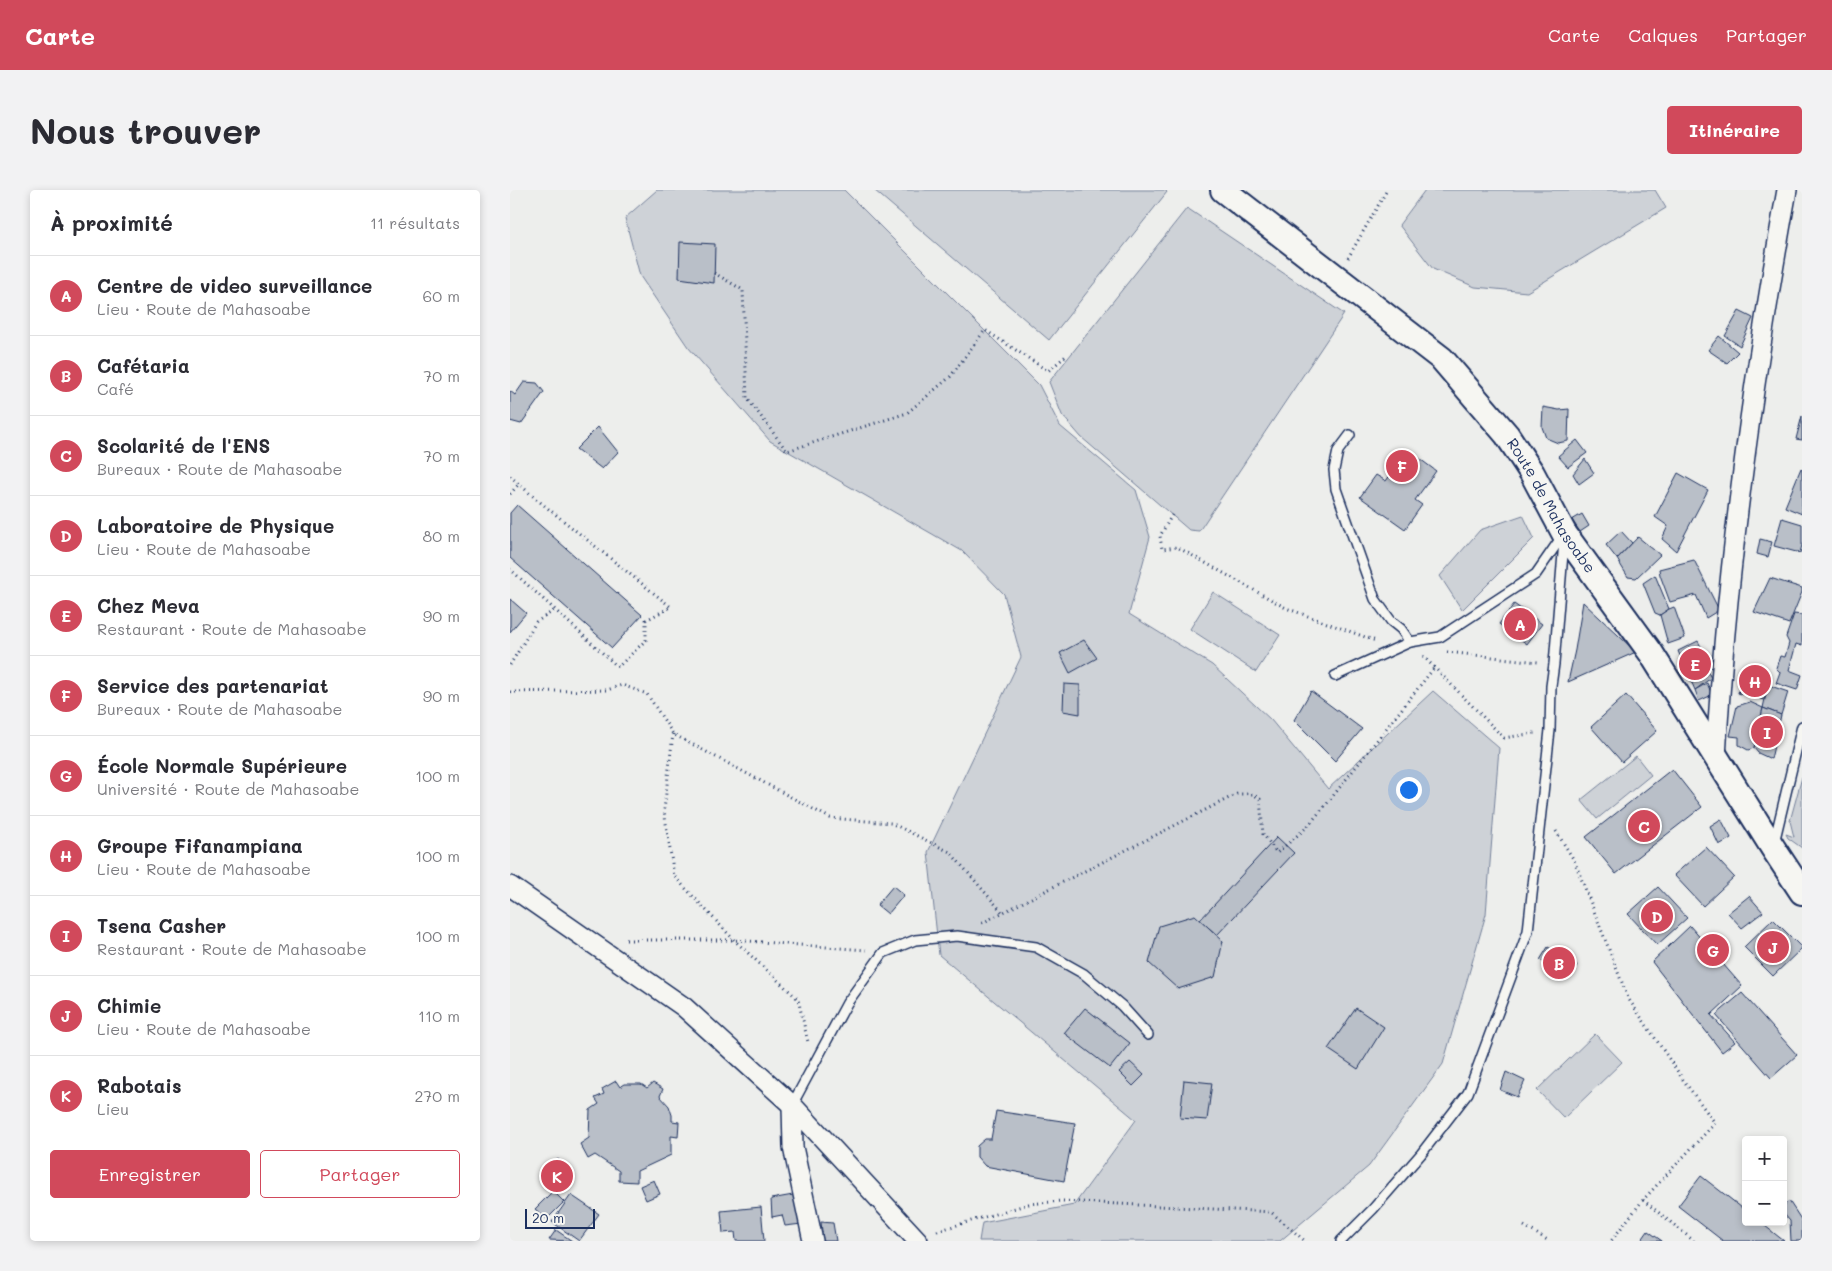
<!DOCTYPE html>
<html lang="fr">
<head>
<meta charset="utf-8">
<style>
  body { margin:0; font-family:Mali,sans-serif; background:#f2f2f3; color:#2b2b33 }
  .controls { position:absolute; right:15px; bottom:15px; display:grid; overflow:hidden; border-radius:5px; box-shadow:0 2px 8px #0003 }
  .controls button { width:45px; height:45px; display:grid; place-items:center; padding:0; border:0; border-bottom:1px solid #e1e1e2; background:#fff; color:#2b2b33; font:25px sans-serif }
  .scale { position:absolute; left:15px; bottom:12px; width:70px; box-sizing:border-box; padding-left:5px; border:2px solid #1b2f5e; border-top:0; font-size:14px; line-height:18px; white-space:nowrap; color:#1b2f5e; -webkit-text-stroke:4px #f6f6f2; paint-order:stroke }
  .you { position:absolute; left:898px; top:599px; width:18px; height:18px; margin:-12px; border:4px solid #fff; border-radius:50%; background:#1a73e8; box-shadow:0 0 0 8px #1a73e833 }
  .badge { display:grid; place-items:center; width:32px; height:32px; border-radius:50%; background:#d1495b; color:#fff; font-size:16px; font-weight:700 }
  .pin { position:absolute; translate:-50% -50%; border:2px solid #fff; box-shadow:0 1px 5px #0006 }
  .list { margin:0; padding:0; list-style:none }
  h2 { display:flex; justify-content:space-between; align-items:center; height:65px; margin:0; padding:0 20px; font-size:21px }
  h2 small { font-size:16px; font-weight:400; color:#7c7c81 }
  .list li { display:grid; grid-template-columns:32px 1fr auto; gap:15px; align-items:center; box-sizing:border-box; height:80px; padding:0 20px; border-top:1px solid #e1e1e2 }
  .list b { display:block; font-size:19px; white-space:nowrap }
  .list p { margin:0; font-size:16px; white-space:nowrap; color:#7c7c81 }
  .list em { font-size:16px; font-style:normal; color:#7c7c81 }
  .actions { display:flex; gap:10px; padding:15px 20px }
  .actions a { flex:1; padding:11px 0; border:1px solid #d1495b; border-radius:5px; text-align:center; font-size:18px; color:#d1495b }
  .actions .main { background:#d1495b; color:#fff }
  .map { position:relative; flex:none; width:1292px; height:1051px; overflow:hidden; border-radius:5px }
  header { display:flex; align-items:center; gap:30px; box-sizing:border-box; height:70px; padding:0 25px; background:#d1495b; color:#fff }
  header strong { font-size:24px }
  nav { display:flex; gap:28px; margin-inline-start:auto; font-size:18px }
  .intro { display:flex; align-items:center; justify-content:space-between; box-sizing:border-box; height:120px; padding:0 30px }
  h1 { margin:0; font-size:35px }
  .button { padding:12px 22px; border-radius:5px; background:#d1495b; color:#fff; font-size:18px; font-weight:700 }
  main { display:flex; gap:30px; padding:0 30px }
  aside { flex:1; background:#fff; border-radius:5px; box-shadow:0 2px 8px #0003 }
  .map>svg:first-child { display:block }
  .green { fill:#ced2d7; stroke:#74809a }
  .building { fill:#b9bfc8; stroke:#1b2f5e }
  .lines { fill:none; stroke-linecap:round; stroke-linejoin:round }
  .service-casing { stroke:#1b2f5e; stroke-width:12 }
  .minor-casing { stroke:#1b2f5e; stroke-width:22 }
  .tertiary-casing { stroke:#1b2f5e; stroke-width:28 }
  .path { stroke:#1b2f5e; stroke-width:3; stroke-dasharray:1 4; stroke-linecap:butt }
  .service { stroke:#f6f6f2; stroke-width:9 }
  .minor { stroke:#f6f6f2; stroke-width:19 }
  .tertiary { stroke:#f6f6f2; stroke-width:24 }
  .labels { text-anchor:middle; stroke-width:5; stroke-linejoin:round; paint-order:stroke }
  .street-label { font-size:15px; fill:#1b2f5e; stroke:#f6f6f2 }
</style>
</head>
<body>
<header>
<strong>Carte</strong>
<nav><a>Carte</a><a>Calques</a><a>Partager</a></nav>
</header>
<div class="intro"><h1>Nous trouver</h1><a class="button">Itinéraire</a></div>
<main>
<aside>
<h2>À proximité<small>11 résultats</small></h2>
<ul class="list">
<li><span class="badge">A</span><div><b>Centre de video surveillance</b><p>Lieu · Route de Mahasoabe</p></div><em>60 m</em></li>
<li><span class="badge">B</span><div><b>Cafétaria</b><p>Café</p></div><em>70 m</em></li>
<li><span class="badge">C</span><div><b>Scolarité de l'ENS</b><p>Bureaux · Route de Mahasoabe</p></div><em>70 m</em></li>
<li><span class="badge">D</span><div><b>Laboratoire de Physique</b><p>Lieu · Route de Mahasoabe</p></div><em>80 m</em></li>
<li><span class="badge">E</span><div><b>Chez Meva</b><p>Restaurant · Route de Mahasoabe</p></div><em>90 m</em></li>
<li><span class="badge">F</span><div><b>Service des partenariat</b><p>Bureaux · Route de Mahasoabe</p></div><em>90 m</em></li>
<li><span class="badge">G</span><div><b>École Normale Supérieure</b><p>Université · Route de Mahasoabe</p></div><em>100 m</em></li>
<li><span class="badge">H</span><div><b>Groupe Fifanampiana</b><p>Lieu · Route de Mahasoabe</p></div><em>100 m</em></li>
<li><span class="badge">I</span><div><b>Tsena Casher</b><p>Restaurant · Route de Mahasoabe</p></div><em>100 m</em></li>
<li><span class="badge">J</span><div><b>Chimie</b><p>Lieu · Route de Mahasoabe</p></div><em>110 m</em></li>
<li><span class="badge">K</span><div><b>Rabotais</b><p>Lieu</p></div><em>270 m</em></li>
</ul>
<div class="actions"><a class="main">Enregistrer</a><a>Partager</a></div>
</aside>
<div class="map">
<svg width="1292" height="1051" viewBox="0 0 1292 1051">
  <rect width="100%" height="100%" fill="#edeeec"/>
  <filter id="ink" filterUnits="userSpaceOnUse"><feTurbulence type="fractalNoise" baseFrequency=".02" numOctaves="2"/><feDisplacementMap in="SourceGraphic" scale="10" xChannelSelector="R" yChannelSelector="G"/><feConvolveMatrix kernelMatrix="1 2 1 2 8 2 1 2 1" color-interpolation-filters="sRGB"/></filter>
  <g filter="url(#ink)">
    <!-- green -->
    <g class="green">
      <path d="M147 0H334L529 195 550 236 626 300 640 347 619 424 702 475 761 530 818 599 923 501 989 558 976 724 933 874 859 976 770 1051H469L472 1033 564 1015 626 930 429 765 418 662 511 467 494 404 452 361 260 251 178 157 130 86 115 28Z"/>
      <path d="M364 0H655L657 2 539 150Z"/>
      <path d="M915 0H1145L1156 18 1017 102 965 97 923 79 889 35Z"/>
      <path d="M677 18 834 124 689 341 679 340 571 247 552 225 539 192Z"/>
      <path d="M1013 325 1024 348 952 420 930 386 970 340Z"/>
      <path d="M703 402 770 445 746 482 680 439Z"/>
      <path d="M1126 566 1141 585 1087 629 1071 610Z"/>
      <path d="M1292 587V658L1278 648 1276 644 1284 647 1280 631Z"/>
      <path d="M1085 844 1112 872 1054 928 1027 900Z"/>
    </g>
    <!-- building -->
    <g class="building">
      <path d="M170 52 205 54 204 93 169 88Z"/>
      <path d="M1229 121 1243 128 1230 156 1215 146Z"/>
      <path d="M1209 146 1228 162 1217 173 1198 160Z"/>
      <path d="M14 192 27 193 34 202 11 234 0 231V201L5 205Z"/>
      <path d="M1033 217 1049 220 1059 219 1058 251 1048 253 1036 248 1032 237Z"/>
      <path d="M1292 226V250L1286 249Z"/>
      <path d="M88 237 108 262 92 279 66 259Z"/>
      <path d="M1067 250 1077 263 1058 277 1048 266Z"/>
      <path d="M898 260 926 281 905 310 912 315 895 339 850 307 866 285 876 291Z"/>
      <path d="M1075 269 1084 283 1069 294 1063 284Z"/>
      <path d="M1291 278 1292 279V324L1275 317Z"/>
      <path d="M1168 283 1198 300 1166 361 1152 349 1158 336 1145 327Z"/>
      <path d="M7 315 132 425 102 458 0 368V323Z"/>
      <path d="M1072 324 1079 336 1070 342 1062 330Z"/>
      <path d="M1272 328 1292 334V355L1290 363 1264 356Z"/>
      <path d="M1111 341 1122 353 1107 369 1096 355Z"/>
      <path d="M1128 347 1150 365 1126 388 1118 387 1107 369Z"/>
      <path d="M1250 349 1262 352 1258 367 1247 364Z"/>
      <path d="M1184 370 1209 420 1196 428 1186 405 1160 412 1150 385 1149 379Z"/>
      <path d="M1145 385 1159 419 1150 425 1145 423 1133 393Z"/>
      <path d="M1260 388 1292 398V402L1279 434 1244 422Z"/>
      <path d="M0 409 16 423 0 442Z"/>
      <path d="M1073 412 1126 462 1058 492 1065 460Z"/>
      <path d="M1004 414 1032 434 1017 454 989 434Z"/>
      <path d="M1164 417 1175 448 1158 454 1150 425 1159 419Z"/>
      <path d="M1284 424 1292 425V456L1286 454 1279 480 1292 485 1287 500 1266 493 1270 482 1266 478 1270 466 1275 467 1279 453 1276 447Z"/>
      <path d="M574 450 587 468 560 483 550 463Z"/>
      <path d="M1188 451 1199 472 1195 476 1201 488 1185 500 1168 461Z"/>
      <path d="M1235 479 1261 486 1254 510 1228 503Z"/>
      <path d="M1197 493 1202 505 1189 511 1185 500Z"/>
      <path d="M554 494 570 495V524L553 521Z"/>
      <path d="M1258 495 1278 502 1271 525 1253 518Z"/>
      <path d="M801 501 852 539 825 571 784 530Z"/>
      <path d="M1116 505 1147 541 1112 572 1081 537Z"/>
      <path d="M1240 512 1253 518 1244 558 1238 560 1229 555V547L1220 546 1227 516Z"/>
      <path d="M1253 518 1271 525 1261 569 1248 563 1244 558Z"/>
      <path d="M1162 579 1192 617 1106 684 1076 647Z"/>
      <path d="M1211 629 1221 648 1209 655 1200 636Z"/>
      <path d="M767 647 784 663 707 745 690 730Z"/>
      <path d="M1196 657 1224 687 1193 716 1164 685Z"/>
      <path d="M383 696 394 705 378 724 367 715Z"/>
      <path d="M1148 697 1177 728 1147 755 1118 724Z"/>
      <path d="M1239 706 1253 722 1232 738 1218 723Z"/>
      <path d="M685 725 713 751 705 787 668 799 639 773 649 736Z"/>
      <path d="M1263 729 1292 758 1263 786 1234 757Z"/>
      <path d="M1180 736 1232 796 1201 825 1225 852 1212 862 1142 772Z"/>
      <path d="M1038 757 1067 775 1059 788 1030 770Z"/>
      <path d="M1232 803 1287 865 1261 888 1206 825Z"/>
      <path d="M575 818 620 853 600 878 554 843Z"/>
      <path d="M846 818 874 837 848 879 818 859Z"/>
      <path d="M620 872 634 885 623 896 609 882Z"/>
      <path d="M996 882 1015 891 1007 907 990 900Z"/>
      <path d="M674 890 702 893 697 930 670 928Z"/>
      <path d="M106 891 110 897 115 894H131L137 898 143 893 153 899 150 906 159 916 162 925V931L169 932 168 947 161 946V965L127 981V992L109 991V981L85 965 78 969 70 954 79 948 80 920 89 914 85 908 94 904 92 899Z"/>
      <path d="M486 921 565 933 554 991 475 976 467 967V956L475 949H481Z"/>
      <path d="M48 969 63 986 47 1002 31 985Z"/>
      <path d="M1191 986 1236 1021V1032H1250L1274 1051H1213L1168 1016Z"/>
      <path d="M144 990 150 1004 136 1010 130 996Z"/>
      <path d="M43 1001 54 1012 37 1029 25 1019Z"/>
      <path d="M61 1005 89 1024 69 1051 42 1032Z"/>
      <path d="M283 1005 292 1020V1034L275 1036 272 1025 262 1027 261 1009Z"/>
      <path d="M1279 1011 1292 1031V1051H1281L1280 1031 1273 1023V1016Z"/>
      <path d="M251 1017 254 1051H226L225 1042 213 1043 211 1021Z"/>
      <path d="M311 1032 323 1033 326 1051H313Z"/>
      <path d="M46 1040 62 1051 39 1050Z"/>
      <path d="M1138 1041 1152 1051H1131Z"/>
    </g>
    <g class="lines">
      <defs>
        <g id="service">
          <path d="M840 245 828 261 824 280 826 299 865 409 881 431 891 439 900 452 930 447 1026 384 1053 345"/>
          <path d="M825 486 900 452"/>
          <path d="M1264 653 1292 536"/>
          <path d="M282 915 337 813 373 763 405 750 447 746 526 757 574 784 612 816 638 845"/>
          <path d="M831 1051 863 1019 911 964 958 903 1018 741 1040 540 1041 496 1044 474 1054 351"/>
        </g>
        <g id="minor">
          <path d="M1206 568C1216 377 1243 188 1277 0"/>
          <path d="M0 696 174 817 282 915 408 1051"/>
          <path d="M282 915 283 957 303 1051"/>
        </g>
        <g id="tertiary">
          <path id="s1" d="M713 0 932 169 997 245 1022 283 1054 343 1141 463 1263 658 1292 702"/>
        </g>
      </defs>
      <!-- service casing -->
      <use href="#service" class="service-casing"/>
      <!-- minor casing -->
      <use href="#minor" class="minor-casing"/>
      <!-- tertiary casing -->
      <use href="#tertiary" class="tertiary-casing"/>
      <!-- path -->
      <g class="path">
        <path d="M838 68 877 0"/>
        <path d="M204 83 233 100 237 208 277 261 397 223 440 187 475 140 538 181 557 165"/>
        <path d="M0 286 25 308 161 417 136 430V450L108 477 0 379"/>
        <path d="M0 304 9 294"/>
        <path d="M662 325 650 346 652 359 667 357 776 418 866 451"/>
        <path d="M937 462 1028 472"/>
        <path d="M913 466 994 548 1025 543"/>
        <path d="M0 475 26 432 45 420"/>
        <path d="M0 502 97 500 112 495 137 504 163 544 320 628 381 633 440 662 493 723"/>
        <path d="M163 544 154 620 164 686 224 750 288 809 298 852"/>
        <path d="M1046 641 1064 670 1118 808 1174 891 1205 933 1133 1010 1101 1051"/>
        <path d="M472 733 727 604H743L750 609 753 644 767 663 797 637 819 611 924 478"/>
        <path d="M116 750H224L356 760"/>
        <path d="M1133 1010 1184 1051"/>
        <path d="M1014 1036 1039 1051"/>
        <path d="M427 1041 519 1014 552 1011 761 1022 795 1051"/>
      </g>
      <!-- service -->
      <use href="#service" class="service"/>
      <!-- minor -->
      <use href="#minor" class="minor"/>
      <!-- tertiary -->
      <use href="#tertiary" class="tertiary"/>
    </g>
  </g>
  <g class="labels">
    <!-- street labels -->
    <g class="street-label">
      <text dy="5" stroke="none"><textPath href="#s1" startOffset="460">Route de Mahasoabe</textPath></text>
    </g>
  </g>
</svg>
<div class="controls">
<button>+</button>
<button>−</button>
</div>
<div class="scale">20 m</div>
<div class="you"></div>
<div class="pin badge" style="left:1010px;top:434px">A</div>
<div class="pin badge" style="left:1049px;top:773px">B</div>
<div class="pin badge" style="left:1134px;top:636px">C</div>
<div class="pin badge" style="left:1147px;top:726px">D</div>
<div class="pin badge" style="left:1185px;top:474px">E</div>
<div class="pin badge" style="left:892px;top:276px">F</div>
<div class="pin badge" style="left:1203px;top:760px">G</div>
<div class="pin badge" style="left:1245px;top:491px">H</div>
<div class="pin badge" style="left:1257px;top:542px">I</div>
<div class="pin badge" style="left:1263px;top:757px">J</div>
<div class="pin badge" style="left:47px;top:986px">K</div>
</div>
</main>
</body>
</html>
